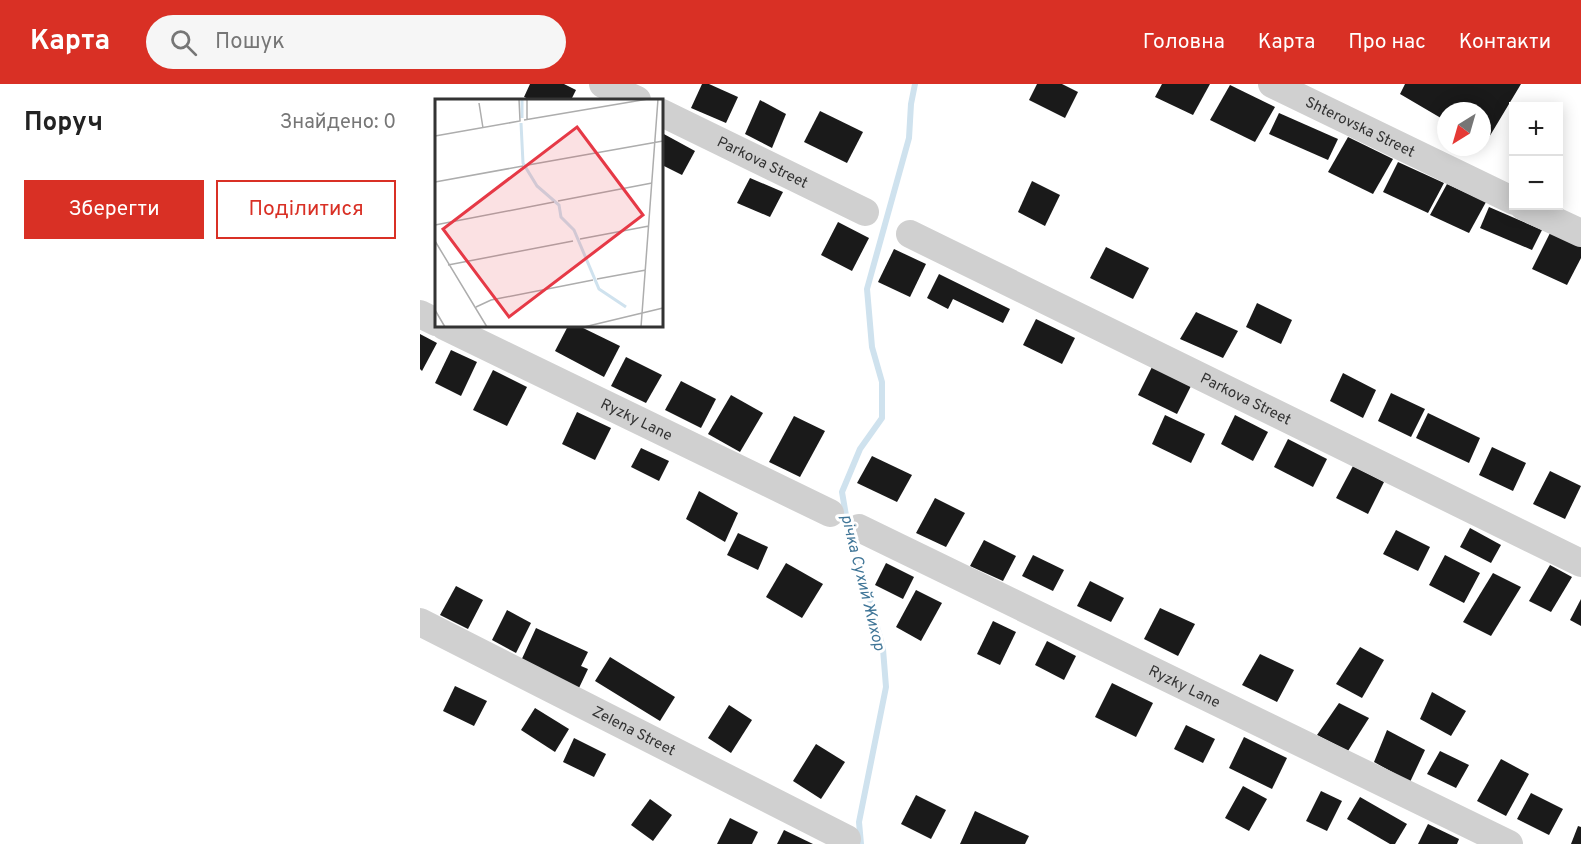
<!DOCTYPE html>
<html lang="uk">
<head>
<meta charset="utf-8">
<style>
  body { margin:0; font-family:Overpass,sans-serif; background:#f6f6f6; color:#222 }
  .controls { position:absolute; right:18px; top:18px; display:grid; overflow:hidden; border-radius:0px; box-shadow:0 3px 15px #0003 }
  .controls button { width:54px; height:54px; display:grid; place-items:center; padding:0; border:0; border-bottom:2px solid #e0e0e0; background:#fff; color:#222; font:30px sans-serif }
  .compass { position:absolute; left:1017px; top:18px; width:54px; height:54px; border-radius:50%; background:#fff; box-shadow:0 3px 15px #0003; rotate:217deg }
  .list { margin:0; padding:0; list-style:none }
  h2 { display:flex; justify-content:space-between; align-items:center; height:78px; margin:0; padding:0 24px; font-size:26px }
  h2 small { font-size:20px; font-weight:400; color:#767676 }
  .actions { display:flex; gap:12px; padding:18px 24px }
  .actions a { flex:1; padding:14px 0; border:2px solid #d93025; border-radius:0px; text-align:center; font-size:21px; color:#d93025 }
  .actions .main { background:#d93025; color:#fff }
  .icon { flex:none; width:33px; height:33px; fill:none; stroke:currentColor; stroke-width:2; stroke-linecap:round; stroke-linejoin:round }
  .map { position:relative; flex:none; width:1161px; height:760px; overflow:hidden }
  header { display:flex; align-items:center; gap:36px; box-sizing:border-box; height:84px; padding:0 30px; background:#d93025; color:#fff }
  header strong { font-size:28px }
  nav { display:flex; gap:33px; margin-inline-start:auto; font-size:21px }
  .search { width:420px; height:54px; background:#f6f6f6; display:flex; align-items:center; gap:15px; box-sizing:border-box; padding:0 21px; border-radius:33px; color:#767676; font-size:22px }
  main { display:flex }
  aside { flex:1; background:#fff }
  .map>svg:first-child { display:block }
  .lines { fill:none; stroke-linecap:round; stroke-linejoin:round }
  .stream { stroke:#cfe2ee; stroke-width:6 }
  .building { fill:#1a1a1a }
  .minor { stroke:#d0d0d0; stroke-width:28 }
  .labels { text-anchor:middle; stroke-width:6; stroke-linejoin:round; paint-order:stroke }
  .street-label { font-size:15px; fill:#333; stroke:#fff }
  .water-label { font-size:16px; font-style:italic; fill:#3f7597; stroke:#fff }
  .inset-river { fill:none; stroke:#cfe2ee; stroke-width:3 }
  .inset-road { fill:none; stroke:#adadad; stroke-width:1.5 }
  .view { fill:#e63946; fill-opacity:0.15; stroke:#e63946; stroke-width:3 }
  .inset-edge { fill:none; stroke:#333; stroke-width:3 }
</style>
</head>
<body>
<header>
<strong>Карта</strong>
<div class="search"><svg class="icon" aria-label="search" viewBox="0 0 24 24"><circle cx="10" cy="10" r="6"/><path d="M15 15l6 6"/></svg>Пошук</div>
<nav><a>Головна</a><a>Карта</a><a>Про нас</a><a>Контакти</a></nav>
</header>
<main>
<aside>
<h2>Поруч<small>Знайдено: 0</small></h2>
<ul class="list">
</ul>
<div class="actions"><a class="main">Зберегти</a><a>Поділитися</a></div>
</aside>
<div class="map">
<svg width="1161" height="760" viewBox="0 0 1161 760">
  <rect width="100%" height="100%" fill="#fff"/>
  <g class="lines">
    <!-- stream -->
    <path class="stream" d="M441 760 439 738 466 603 463 565 443 490 430 455 422 408 440 365 462 334V298L452 263 447 205 489 54 491 20 495 0"/>
  </g>
  <!-- building -->
  <g class="building">
    <path d="M110 0H144L156 6 151 16H111L104 13Z"/>
    <path d="M282 0H289L318 13 306 39 271 24Z"/>
    <path d="M617 0H642L658 8 645 34 609 16Z"/>
    <path d="M742 0H790L773 31 735 13Z"/>
    <path d="M985 0H1101L1065 60 1062 58V27H1026V37L980 10Z"/>
    <path d="M810 1 855 23 835 58 790 36Z"/>
    <path d="M340 16 366 30 352 64 325 50Z"/>
    <path d="M400 27 443 48 427 79 384 58Z"/>
    <path d="M859 29 918 55 908 76 849 50Z"/>
    <path d="M242 49 275 67 262 91 242 81Z"/>
    <path d="M928 53 973 75 953 110 908 88Z"/>
    <path d="M978 78 1024 99 1008 129 963 108Z"/>
    <path d="M330 94 363 108 350 133 317 119Z"/>
    <path d="M612 97 640 111 625 142 598 128Z"/>
    <path d="M1027 100 1066 118 1049 149 1010 131Z"/>
    <path d="M1069 123 1122 146 1112 166 1060 144Z"/>
    <path d="M418 138 449 154 432 187 401 171Z"/>
    <path d="M1130 149 1161 163V174L1147 201 1112 185Z"/>
    <path d="M686 163 729 184 713 215 670 194Z"/>
    <path d="M474 165 506 180 490 213 458 198Z"/>
    <path d="M519 190 590 225 583 239 533 215 528 225 507 214Z"/>
    <path d="M837 219 872 236 861 260 826 243Z"/>
    <path d="M776 228 818 247 803 274 760 255Z"/>
    <path d="M616 235 655 254 642 280 603 261Z"/>
    <path d="M148 242H159L200 262 184 293 135 267Z"/>
    <path d="M0 250 17 259 2 287 0 285Z"/>
    <path d="M31 266 57 278 41 312 15 299Z"/>
    <path d="M206 273 242 291 226 319 191 302Z"/>
    <path d="M732 283 771 302 757 330 718 311Z"/>
    <path d="M73 286 107 303 87 342 53 326Z"/>
    <path d="M923 289 956 306 943 334 910 317Z"/>
    <path d="M261 297 296 315 281 344 245 326Z"/>
    <path d="M971 309 1005 325 991 353 958 337Z"/>
    <path d="M311 311 343 329 320 368 288 350Z"/>
    <path d="M157 328 191 344 175 376 142 360Z"/>
    <path d="M1008 329 1060 354 1049 379 996 354Z"/>
    <path d="M745 331 785 350 771 379 732 360Z"/>
    <path d="M815 331 848 348 833 377 801 360Z"/>
    <path d="M374 332 405 347 380 393 349 378Z"/>
    <path d="M868 355 907 375 893 403 854 383Z"/>
    <path d="M1072 363 1106 379 1093 407 1059 391Z"/>
    <path d="M221 364 249 377 239 397 211 383Z"/>
    <path d="M452 372 492 391 477 418 437 399Z"/>
    <path d="M933 382 964 398 948 430 916 414Z"/>
    <path d="M1130 387 1161 402 1145 435 1113 420Z"/>
    <path d="M279 407 318 429 305 458 266 435Z"/>
    <path d="M515 414 545 429 526 463 496 449Z"/>
    <path d="M1050 444 1081 461 1071 479 1040 463Z"/>
    <path d="M976 446 1010 463 998 487 963 470Z"/>
    <path d="M318 449 348 463 338 486 307 471Z"/>
    <path d="M564 456 596 472 583 497 550 482Z"/>
    <path d="M613 471 644 486 633 507 602 492Z"/>
    <path d="M1025 471 1060 489 1044 519 1009 501Z"/>
    <path d="M366 479 403 500 382 534 346 513Z"/>
    <path d="M466 479 494 493 483 515 455 501Z"/>
    <path d="M1130 481 1152 493 1131 528 1109 517Z"/>
    <path d="M1073 489 1101 503 1071 552 1043 538Z"/>
    <path d="M670 497 704 514 691 538 657 522Z"/>
    <path d="M36 502 63 516 48 545 20 531Z"/>
    <path d="M496 506 522 519 501 557 476 543Z"/>
    <path d="M1161 515V542L1150 536Z"/>
    <path d="M740 524 775 540 758 572 724 555Z"/>
    <path d="M87 526 111 539 96 569 72 556Z"/>
    <path d="M573 537 596 548 580 581 557 570Z"/>
    <path d="M116 544 168 568 161 582 168 585 158 606 100 579Z"/>
    <path d="M627 557 656 572 644 596 615 581Z"/>
    <path d="M940 563 964 576 942 614 916 600Z"/>
    <path d="M840 570 874 586 857 618 822 601Z"/>
    <path d="M190 573 255 613 240 637 175 597Z"/>
    <path d="M692 599 733 619 716 653 675 633Z"/>
    <path d="M35 602 67 617 54 642 23 627Z"/>
    <path d="M1012 608 1046 627 1031 652 1000 635Z"/>
    <path d="M919 619 949 634 928 667 897 651Z"/>
    <path d="M309 621 332 636 311 669 288 654Z"/>
    <path d="M115 624 149 645 135 668 101 646Z"/>
    <path d="M766 641 795 655 783 679 754 665Z"/>
    <path d="M967 646 1005 666 990 698 954 678Z"/>
    <path d="M824 653 867 674 852 705 809 684Z"/>
    <path d="M154 654 186 670 174 693 143 678Z"/>
    <path d="M396 660 425 678 401 715 373 697Z"/>
    <path d="M1020 667 1049 681 1036 704 1007 690Z"/>
    <path d="M1081 675 1109 690 1086 732 1057 717Z"/>
    <path d="M823 702 847 715 829 747 805 734Z"/>
    <path d="M901 707 922 717 907 747 886 737Z"/>
    <path d="M1111 709 1143 725 1129 751 1097 735Z"/>
    <path d="M496 711 526 726 511 755 481 740Z"/>
    <path d="M940 713 987 740 975 760H970L927 735Z"/>
    <path d="M230 715 252 731 233 757 211 741Z"/>
    <path d="M555 727 609 752 605 760H540Z"/>
    <path d="M310 734 338 748 332 760H297Z"/>
    <path d="M1008 740 1039 755 1037 760H998Z"/>
    <path d="M1158 742 1161 743V760H1151Z"/>
    <path d="M364 746 393 760H357Z"/>
  </g>
  <g class="lines">
    <!-- minor -->
    <g class="minor">
      <path d="M183 0 217 16"/>
      <path id="s1" d="M852 0 1094 117"/>
      <path id="s2" d="M242 29 445 128"/>
      <path d="M1103 122 1161 149"/>
      <path id="s3" d="M490 150 1161 479"/>
      <path d="M0 230 16 238"/>
      <path id="s4" d="M24 242 410 429"/>
      <path id="s5" d="M439 444 1089 760"/>
      <path id="s6" d="M0 538 427 755"/>
    </g>
  </g>
  <g class="labels">
    <!-- street labels -->
    <g class="street-label">
      <text dy="5" stroke="none"><textPath href="#s1" startOffset="98">Shterovska Street</textPath></text>
      <text dy="5" stroke="none"><textPath href="#s2" startOffset="112">Parkova Street</textPath></text>
      <text dy="5" stroke="none"><textPath href="#s3" startOffset="374">Parkova Street</textPath></text>
      <text dy="5" stroke="none"><textPath href="#s4" startOffset="214">Ryzky Lane</textPath></text>
      <text dy="5" stroke="none"><textPath href="#s5" startOffset="362">Ryzky Lane</textPath></text>
      <text dy="5" stroke="none"><textPath href="#s6" startOffset="240">Zelena Street</textPath></text>
    </g>
    <!-- water labels -->
    <g class="water-label">
      <text transform="translate(444 498) rotate(76)" y="6">річка Сухий Жихор</text>
    </g>
  </g>
  <!-- overview -->
  <g transform="translate(15 15)">
    <rect width="228" height="228" fill="#fff"/>
    <path class="inset-river" d="M87 19V0M86 24 88 64 102 87 124 106 126 118 139 131 164 190 191 208"/>
    <path class="inset-road" d="M92 0V21M44 4 48 29M89 21 213 0M0 37 85 22 84 0M93 66 228 42M0 83 88 67M123 102 217 84M0 126 119 103M145 140 214 127M0 142 52 228M13 166 138 142M162 180 211 171M41 208 56 201 158 181M0 211 10 228M149 228 228 209M206 228 223 0"/>
    <path class="view" d="M142 28 208 116 74 218 8 130Z"/>
    <rect width="228" height="228" class="inset-edge"/>
  </g>
</svg>
<div class="controls">
<button>+</button>
<button>−</button>
</div>
<svg class="compass" viewBox="-18 -18 36 36"><path d="M0-13l5 13h-10z" fill="#e53935"/><path d="M0 13l5-13h-10z" fill="#767676"/></svg>
</div>
</main>
</body>
</html>
